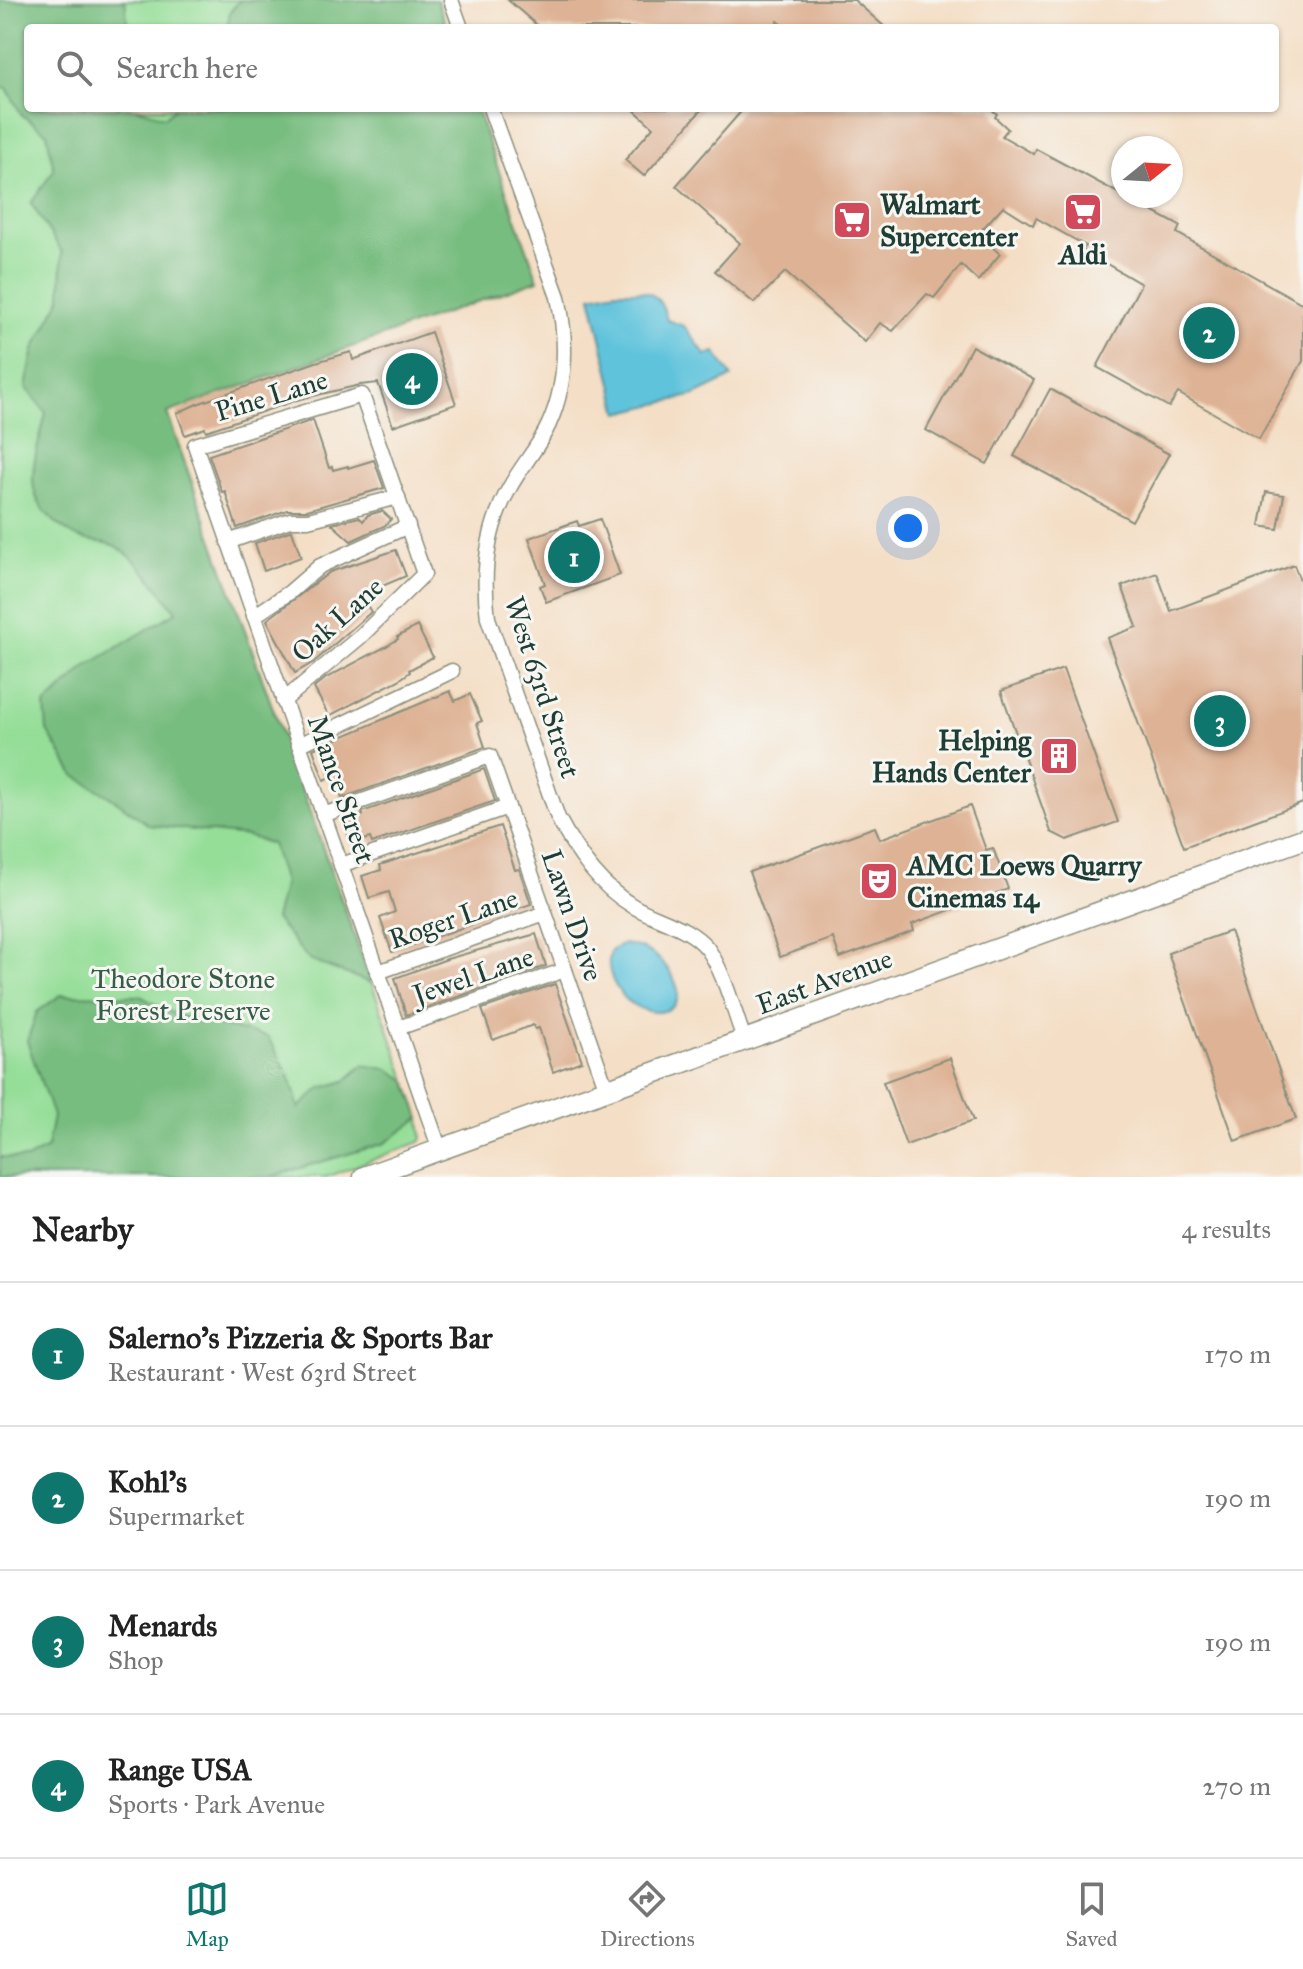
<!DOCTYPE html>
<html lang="en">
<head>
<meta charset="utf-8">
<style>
  body { margin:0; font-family:"IM FELL Great Primer",serif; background:#f6f6f6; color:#222 }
  .compass { position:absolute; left:1111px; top:136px; width:72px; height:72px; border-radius:50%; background:#fff; box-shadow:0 2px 6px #0004; rotate:72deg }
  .you { position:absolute; left:908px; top:528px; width:28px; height:28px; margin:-20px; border:6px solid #fff; border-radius:50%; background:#1a73e8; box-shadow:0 0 0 12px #1a73e833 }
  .badge { display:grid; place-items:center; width:52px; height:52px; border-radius:50%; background:#0f766e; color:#fff; font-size:26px; font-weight:700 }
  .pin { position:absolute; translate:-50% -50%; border:4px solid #fff; box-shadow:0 2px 8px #0006 }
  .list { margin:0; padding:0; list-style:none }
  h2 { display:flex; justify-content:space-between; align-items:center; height:104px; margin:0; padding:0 32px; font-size:34px }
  h2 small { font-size:26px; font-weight:400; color:#767676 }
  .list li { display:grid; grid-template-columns:52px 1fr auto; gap:24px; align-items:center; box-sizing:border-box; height:144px; padding:0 32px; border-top:2px solid #e0e0e0 }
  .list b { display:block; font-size:30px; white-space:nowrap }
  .list p { margin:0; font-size:26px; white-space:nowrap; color:#767676 }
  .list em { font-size:26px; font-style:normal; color:#767676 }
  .icon { flex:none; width:44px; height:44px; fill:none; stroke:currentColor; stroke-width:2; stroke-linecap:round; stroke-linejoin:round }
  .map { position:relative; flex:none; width:1303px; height:1177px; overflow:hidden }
  .search { position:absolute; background:#fff; box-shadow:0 2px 6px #0004; left:24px; right:24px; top:24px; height:88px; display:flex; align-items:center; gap:20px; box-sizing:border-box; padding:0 28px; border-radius:8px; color:#767676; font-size:30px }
  .sheet { height:680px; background:#fff }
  nav { display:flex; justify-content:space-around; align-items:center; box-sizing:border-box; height:112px; border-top:2px solid #e0e0e0; background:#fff; font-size:22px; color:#767676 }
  nav a { display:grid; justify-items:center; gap:4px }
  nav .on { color:#0f766e }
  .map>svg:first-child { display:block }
  .green { fill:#95de98; stroke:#5a8e66; stroke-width:2 }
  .forest { fill:#78bd80; stroke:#4c7d5a; stroke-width:2 }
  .water { fill:#5ec3dc; stroke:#3e8088; stroke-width:2 }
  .building { fill:#deb294 }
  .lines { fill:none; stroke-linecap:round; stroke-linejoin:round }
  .street-casing { stroke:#8a8e7c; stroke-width:17 }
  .secondary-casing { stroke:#8a8e7c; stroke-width:23 }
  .street { stroke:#fff; stroke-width:14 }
  .secondary { stroke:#fff; stroke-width:20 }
  .labels { text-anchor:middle; stroke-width:6; stroke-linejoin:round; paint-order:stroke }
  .poi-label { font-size:28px; font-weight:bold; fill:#1f3d34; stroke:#f6f6f2; text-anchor:start }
  .street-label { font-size:28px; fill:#1f3d34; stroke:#f6f6f2 }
  .park-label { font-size:28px; fill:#375d48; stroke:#f6f6f2 }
</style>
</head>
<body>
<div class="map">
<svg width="1303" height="1177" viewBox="0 0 1303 1177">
  <rect width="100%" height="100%" fill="#f6f6f2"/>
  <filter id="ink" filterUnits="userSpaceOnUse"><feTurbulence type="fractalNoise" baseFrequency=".0125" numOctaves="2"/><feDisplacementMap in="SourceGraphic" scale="16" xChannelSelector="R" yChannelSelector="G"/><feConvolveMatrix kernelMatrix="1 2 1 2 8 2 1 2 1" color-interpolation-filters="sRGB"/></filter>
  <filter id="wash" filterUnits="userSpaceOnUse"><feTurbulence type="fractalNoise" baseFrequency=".006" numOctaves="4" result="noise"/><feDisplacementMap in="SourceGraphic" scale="32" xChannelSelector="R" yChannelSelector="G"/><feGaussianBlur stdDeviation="1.8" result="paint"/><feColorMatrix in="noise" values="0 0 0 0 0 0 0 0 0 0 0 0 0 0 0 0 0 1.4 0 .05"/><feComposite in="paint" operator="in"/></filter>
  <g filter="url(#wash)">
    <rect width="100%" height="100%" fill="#f4dec5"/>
    <!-- green -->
    <path class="green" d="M0 0H437L447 28H28V108H476L538 280 167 413 420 1118 422 1138 420 1142 326 1177H0Z"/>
    <!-- forest -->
    <g class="forest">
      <path d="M0 0H125L127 19 125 28H28V108H136L165 117 175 108H476L538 280 167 413 371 983 309 960 275 919 284 883 272 844 247 836 149 825 115 800 74 775 47 731 45 705 87 666 176 612C162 592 138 559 117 547 105 540 87 543 75 536 15 500 33 470 46 413L26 387 34 349 61 298 62 252 31 203 54 170 47 133 21 114 7 88 0 87Z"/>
      <path d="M240 0H437L447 28H227L230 12Z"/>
      <path d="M61 995 140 996 176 1015 268 1037 290 1078 299 1108 321 1088 345 1081 363 1065 388 1069 406 1080 420 1118 385 1143 270 1177H0V1157L27 1159 47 1148 53 1116 27 1041 37 1012Z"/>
    </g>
    <!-- water -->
    <g class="water">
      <path d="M616 291C645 291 659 288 667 320L684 326 706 355 715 352 732 377 695 395 619 413 591 296Z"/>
      <path d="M623 944C643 946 659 955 670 972 701 1020 634 1027 613 981 609 970 607 962 611 951Z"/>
    </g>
    <g id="blocks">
      <!-- building -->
      <g class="building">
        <path d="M508 0H854L886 28H785L778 21 772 28H540Z"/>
        <path d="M632 108H703L644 176 625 160 653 127Z"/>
        <path d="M744 108H990L997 114 995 117 1008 129 1002 136 1034 154 1036 149 1180 226 1177 233 1303 304V361L1259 439 1178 393 1169 407 1097 367 1141 284 1083 250 1086 246 1036 218 1033 225 1003 206 978 234 1000 254 978 281 961 265 934 298 927 294 893 331 880 323 865 342 785 272 754 303 715 271 740 243 676 186Z"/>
        <path d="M431 332 456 404 393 426 378 383 360 385 300 399 209 430 206 431 205 428 185 435 177 413 197 404 316 362 351 352 353 360Z"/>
        <path d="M972 346 1034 380 987 464 926 430Z"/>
        <path d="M1050 389 1169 454 1132 521 1014 456Z"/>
        <path d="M313 420 329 468 332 467 333 470 348 466V468L374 460 384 488 307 510H287L237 528 225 491 222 492 209 455Z"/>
        <path d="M1266 492 1284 495 1278 529 1260 526Z"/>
        <path d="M382 511 391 519 386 525 351 541 332 524 359 517 363 521 368 515Z"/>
        <path d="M600 519 620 575 546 602 540 586 545 584 529 538 577 521 579 526Z"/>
        <path d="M292 530 301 557 264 571 255 543Z"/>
        <path d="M396 550 406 576 361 595 371 612 314 662 295 673 267 620 330 572Z"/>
        <path d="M1294 565 1303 588V803L1184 847 1107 638 1137 627 1122 586 1157 573 1171 611Z"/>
        <path d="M417 626 433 657 409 670 410 672 399 680 329 716 314 688 326 678 387 646 398 639 397 637Z"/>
        <path d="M1063 669 1118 822 1067 840 1051 832 1001 691Z"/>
        <path d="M450 691 455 701 470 694 482 721 477 723 485 747 342 798 334 776 324 780 313 749Z"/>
        <path d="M484 769 495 801 372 843 370 838 351 844 344 821 363 815 362 812Z"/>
        <path d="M970 806 986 850 993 848 1008 889 912 924 914 931 840 958 833 938 780 957 749 872 875 827 880 839Z"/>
        <path d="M500 826 515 870 519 869 531 904 392 952 380 918 395 912 389 892 369 898 362 876 381 870 380 865Z"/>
        <path d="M1230 931 1296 1119 1235 1141 1168 953Z"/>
        <path d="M536 934 546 966 406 1015 395 978 447 959Z"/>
        <path d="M555 984 582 1061 553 1072 539 1028 535 1029 533 1025 493 1040 482 1009Z"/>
        <path d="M950 1058 973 1121 906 1145 883 1082Z"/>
      </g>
    </g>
  </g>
  <g filter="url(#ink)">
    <use href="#blocks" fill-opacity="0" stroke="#8a8e7c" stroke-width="2"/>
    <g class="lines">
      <defs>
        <g id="street">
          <path d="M451 0 461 28"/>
          <path d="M490 108 558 297C567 339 567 384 549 424 539 447 522 465 510 487 487 527 482 573 488 618L558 818C576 852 599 886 633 906 656 920 689 926 707 948 724 971 734 1012 744 1039"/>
          <path d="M228 542 290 520H308L398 497"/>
          <path d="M254 616 290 592 320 566 408 526"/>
          <path d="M283 701 360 637 424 574 362 395 195 445C276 680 359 915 440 1150"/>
          <path d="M299 745 452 671"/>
          <path d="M323 815 490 756 607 1090"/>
          <path d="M341 865 508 807"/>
          <path d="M378 972 545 913"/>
          <path d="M398 1028 565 970"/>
        </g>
        <path id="secondary" d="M364 1177 1303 839"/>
      </defs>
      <!-- street casing -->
      <use href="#street" class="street-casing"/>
      <!-- secondary casing -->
      <use href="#secondary" class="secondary-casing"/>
      <!-- street -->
      <use href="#street" class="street"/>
      <!-- secondary -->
      <use href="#secondary" class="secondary"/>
    </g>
  </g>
  <!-- icons -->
  <defs>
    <symbol id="supermarket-square" viewBox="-11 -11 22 22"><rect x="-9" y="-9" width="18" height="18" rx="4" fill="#d1495b" stroke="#f6f6f2"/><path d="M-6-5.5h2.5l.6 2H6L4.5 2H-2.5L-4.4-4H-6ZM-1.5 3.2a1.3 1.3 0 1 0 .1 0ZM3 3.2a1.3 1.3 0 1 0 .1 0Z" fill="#fff"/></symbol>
    <symbol id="building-square" viewBox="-11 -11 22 22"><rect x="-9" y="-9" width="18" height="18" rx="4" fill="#d1495b" stroke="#f6f6f2"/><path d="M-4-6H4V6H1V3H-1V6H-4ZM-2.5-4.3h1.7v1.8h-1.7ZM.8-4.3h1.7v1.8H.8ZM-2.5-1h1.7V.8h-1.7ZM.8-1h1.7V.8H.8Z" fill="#fff"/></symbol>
    <symbol id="theatre-square" viewBox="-11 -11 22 22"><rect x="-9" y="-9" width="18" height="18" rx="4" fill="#d1495b" stroke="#f6f6f2"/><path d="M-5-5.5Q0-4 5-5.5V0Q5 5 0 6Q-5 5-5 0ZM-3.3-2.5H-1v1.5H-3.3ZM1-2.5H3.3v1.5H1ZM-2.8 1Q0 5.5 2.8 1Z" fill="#fff"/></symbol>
  </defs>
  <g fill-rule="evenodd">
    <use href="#supermarket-square" x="1061" y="190" width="44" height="44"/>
    <use href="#supermarket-square" x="830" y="198" width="44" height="44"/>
    <use href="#building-square" x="1037" y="734" width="44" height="44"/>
    <use href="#theatre-square" x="857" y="859" width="44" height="44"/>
  </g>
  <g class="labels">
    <!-- poi labels -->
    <g class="poi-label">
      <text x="880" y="214">Walmart<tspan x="880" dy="32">Supercenter</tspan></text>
      <text x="1083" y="264" text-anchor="middle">Aldi</text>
      <text x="1031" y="750" text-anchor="end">Helping<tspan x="1031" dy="32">Hands Center</tspan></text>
      <text x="907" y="875">AMC Loews Quarry<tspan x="907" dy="32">Cinemas 14</tspan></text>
    </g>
    <!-- street labels -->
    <g class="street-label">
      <text transform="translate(271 395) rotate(-17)" y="10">Pine Lane</text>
      <text transform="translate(337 619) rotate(-42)" y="10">Oak Lane</text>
      <text transform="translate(543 687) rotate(72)" y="10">West 63rd Street</text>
      <text transform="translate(342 789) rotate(71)" y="10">Mance Street</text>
      <text transform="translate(573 915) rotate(71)" y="10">Lawn Drive</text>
      <text transform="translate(453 918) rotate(-19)" y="10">Roger Lane</text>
      <text transform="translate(473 975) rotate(-19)" y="10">Jewel Lane</text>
      <text transform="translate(824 981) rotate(-20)" y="10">East Avenue</text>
    </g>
    <!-- park labels -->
    <g class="park-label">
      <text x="183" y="988">Theodore Stone<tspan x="183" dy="32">Forest Preserve</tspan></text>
    </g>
  </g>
</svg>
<svg class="compass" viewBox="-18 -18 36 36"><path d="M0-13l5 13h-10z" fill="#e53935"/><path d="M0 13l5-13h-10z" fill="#767676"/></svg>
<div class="you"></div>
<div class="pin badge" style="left:574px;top:557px">1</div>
<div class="pin badge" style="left:1209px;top:333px">2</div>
<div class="pin badge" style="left:1220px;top:721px">3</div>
<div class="pin badge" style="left:412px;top:379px">4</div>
<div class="search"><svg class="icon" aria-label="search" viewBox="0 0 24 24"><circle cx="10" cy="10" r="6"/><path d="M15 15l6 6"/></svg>Search here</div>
</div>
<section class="sheet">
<h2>Nearby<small>4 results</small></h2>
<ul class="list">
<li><span class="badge">1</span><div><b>Salerno's Pizzeria &amp; Sports Bar</b><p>Restaurant · West 63rd Street</p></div><em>170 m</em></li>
<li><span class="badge">2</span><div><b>Kohl's</b><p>Supermarket</p></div><em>190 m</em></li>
<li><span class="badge">3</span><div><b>Menards</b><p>Shop</p></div><em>190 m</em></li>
<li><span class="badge">4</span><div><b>Range USA</b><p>Sports · Park Avenue</p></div><em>270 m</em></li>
</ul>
</section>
<nav>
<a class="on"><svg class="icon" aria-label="map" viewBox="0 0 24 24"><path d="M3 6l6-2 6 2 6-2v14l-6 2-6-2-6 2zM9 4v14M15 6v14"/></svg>Map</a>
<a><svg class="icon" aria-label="directions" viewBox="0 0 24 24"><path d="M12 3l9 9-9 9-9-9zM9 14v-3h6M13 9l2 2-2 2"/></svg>Directions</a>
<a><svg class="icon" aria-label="saved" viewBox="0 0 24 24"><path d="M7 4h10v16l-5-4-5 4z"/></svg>Saved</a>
</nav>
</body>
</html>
